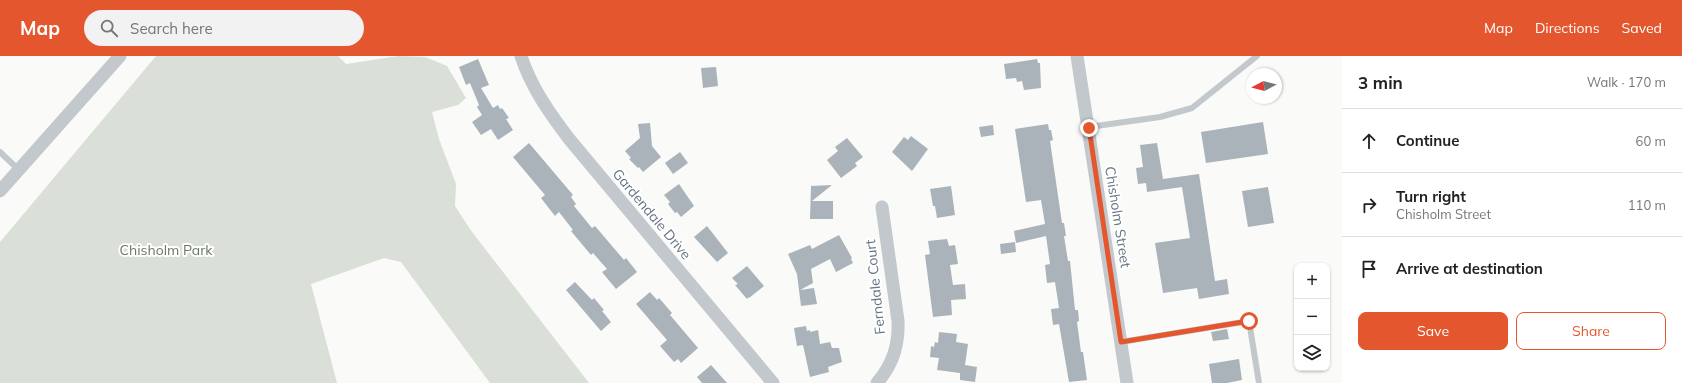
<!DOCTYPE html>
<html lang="en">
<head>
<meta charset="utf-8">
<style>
  body { margin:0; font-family:Mulish,sans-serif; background:#f2f2f2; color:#222 }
  .controls { position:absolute; right:12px; bottom:12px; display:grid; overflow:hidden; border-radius:8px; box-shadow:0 1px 3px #0004 }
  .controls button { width:36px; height:36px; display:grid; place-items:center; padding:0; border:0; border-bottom:1px solid #e0e0e0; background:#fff; color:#222; font:20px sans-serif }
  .compass { position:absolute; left:1246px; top:12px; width:36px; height:36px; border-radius:50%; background:#fff; box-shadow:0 1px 3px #0004; rotate:263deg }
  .stop { position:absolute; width:12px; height:12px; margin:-9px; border:3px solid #e4572e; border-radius:50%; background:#fff }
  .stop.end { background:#e4572e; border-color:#fff; box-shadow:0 1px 4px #0008 }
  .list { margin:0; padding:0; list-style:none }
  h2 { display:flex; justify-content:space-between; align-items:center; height:52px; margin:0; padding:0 16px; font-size:17px }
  h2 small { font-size:13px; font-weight:400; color:#767676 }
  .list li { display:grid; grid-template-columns:26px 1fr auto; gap:12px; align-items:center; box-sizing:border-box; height:64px; padding:0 16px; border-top:1px solid #e0e0e0 }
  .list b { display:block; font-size:15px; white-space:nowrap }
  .list p { margin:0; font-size:13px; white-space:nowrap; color:#767676 }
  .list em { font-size:13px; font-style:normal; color:#767676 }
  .actions { display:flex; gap:8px; padding:12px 16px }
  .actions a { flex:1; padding:9px 0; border:1px solid #e4572e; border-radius:8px; text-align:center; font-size:14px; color:#e4572e }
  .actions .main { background:#e4572e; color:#fff }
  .icon { flex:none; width:22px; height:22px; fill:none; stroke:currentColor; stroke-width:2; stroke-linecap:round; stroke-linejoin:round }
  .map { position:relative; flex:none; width:1342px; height:327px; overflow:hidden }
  header { display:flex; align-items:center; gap:24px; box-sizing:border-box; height:56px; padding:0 20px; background:#e4572e; color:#fff }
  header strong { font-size:19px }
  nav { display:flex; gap:22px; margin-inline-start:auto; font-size:14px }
  .search { width:280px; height:36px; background:#f2f2f2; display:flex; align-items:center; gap:10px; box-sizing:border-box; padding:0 14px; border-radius:22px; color:#767676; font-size:15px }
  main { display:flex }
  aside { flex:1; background:#fff }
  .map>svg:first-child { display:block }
  .green { fill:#dadfd7 }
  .building { fill:#aab3b9 }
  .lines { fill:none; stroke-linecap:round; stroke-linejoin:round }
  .lane { stroke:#c3c8cc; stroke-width:6 }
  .street { stroke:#c3c8cc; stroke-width:13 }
  .route { stroke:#e4572e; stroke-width:5 }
  .labels { text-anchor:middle; stroke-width:4; stroke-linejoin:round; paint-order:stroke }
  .street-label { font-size:14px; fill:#657683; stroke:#fff }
  .park-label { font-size:14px; fill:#687a64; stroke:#fff }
</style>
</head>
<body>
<header>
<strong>Map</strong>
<div class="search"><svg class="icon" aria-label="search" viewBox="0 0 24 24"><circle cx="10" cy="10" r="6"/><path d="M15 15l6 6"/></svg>Search here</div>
<nav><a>Map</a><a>Directions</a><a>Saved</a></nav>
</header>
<main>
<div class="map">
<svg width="1342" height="327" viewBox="0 0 1342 327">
  <rect width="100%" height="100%" fill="#fafaf8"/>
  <!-- green -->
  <path class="green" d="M156 0H338L346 8 399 0 425 1 447 10 466 42 458 49 432 56 439 83 456 128 455 150 472 176 589 327H490L401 206 384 202 311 228 337 327H0V186Z"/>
  <!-- building -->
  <g class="building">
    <path d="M478 3 489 29 481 32 493 52 498 49 500 53 502 52 509 62 506 63 513 74 498 84 491 73 481 79 472 66 482 59 477 51 479 49 470 27 466 29 459 11Z"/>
    <path d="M1037 3 1038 7H1040L1041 32 1024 34 1022 25 1017 26 1016 22 1006 23 1004 8Z"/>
    <path d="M716 11 718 30 703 32 701 12Z"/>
    <path d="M1263 66 1268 98 1206 107 1201 76Z"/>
    <path d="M650 67 652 90 661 101 643 116 639 111 638 112 629 103 631 102 625 95 640 82 638 68Z"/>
    <path d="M1048 68 1049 74H1051L1053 84 1050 85 1062 167H1064L1066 180H1064L1068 205H1070L1075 254H1078L1079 265 1077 266 1081 296H1083L1087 324 1069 326 1059 268 1053 269 1051 253 1059 252 1055 226 1047 227 1045 209 1050 208 1046 180 1016 187 1014 175 1045 168 1041 144 1026 146 1015 73Z"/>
    <path d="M993 69 994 79 981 81 979 71Z"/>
    <path d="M911 80 928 93 912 115 892 96 904 81 908 84Z"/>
    <path d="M847 82 863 101 855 107 857 110 841 122 827 104 838 95 835 91Z"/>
    <path d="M529 87 573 139 571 141 576 148 574 150 592 172 595 170 624 204 626 202 637 216 616 233 602 216 607 213 593 197 591 199 571 175 573 174 559 156 555 160 541 142 545 139 513 101Z"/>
    <path d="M1157 87 1163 123 1199 118 1215 225 1227 223 1229 238 1199 243 1197 232 1163 237 1155 187 1190 182 1182 131 1147 136 1146 127 1138 128 1136 112 1143 111 1140 89Z"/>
    <path d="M680 96 688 107 673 118 665 107Z"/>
    <path d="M679 128 694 150 681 161 677 156 675 157 668 148 670 146 664 139Z"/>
    <path d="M832 129 812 145H833V163H810L811 130Z"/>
    <path d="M951 130 955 159 937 162 935 150H933L930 133Z"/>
    <path d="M1268 131 1274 167 1248 171 1242 135Z"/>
    <path d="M707 170 728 197 717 206 694 181Z"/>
    <path d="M839 179 852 202 851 203 853 207 836 216 830 203 811 213 813 227 800 234 814 232 817 248 801 250 797 218 788 198 810 189 812 193Z"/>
    <path d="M947 183 949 190 955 189 958 208 950 209 953 229 965 228 966 243 951 244 952 259 933 261 925 199 930 198 928 185Z"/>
    <path d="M1015 186 1016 196 1001 198 1000 188Z"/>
    <path d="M747 210 764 230 749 242V241L747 243 735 229 738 228 732 222Z"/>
    <path d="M575 226 592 244 594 242 604 254 602 255 611 266 601 275 566 234Z"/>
    <path d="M650 236 657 244 659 242 672 257 670 259 698 292 681 307 678 303 674 306 660 290 667 284 636 248Z"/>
    <path d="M806 270 807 275 810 274V276L818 274 820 288 830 286 832 292H839L842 306 828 311 829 316 810 321 803 289 797 290 794 272Z"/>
    <path d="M1227 273 1229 283 1213 285 1211 276Z"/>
    <path d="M939 276 957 278 956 286 968 288 965 309 977 311 975 326 960 324V317L937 314 939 302 930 301 931 290 934 291 935 286 938 287Z"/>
    <path d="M1239 303 1242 324 1227 327H1212L1209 308Z"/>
    <path d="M711 309 727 327H702L697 321Z"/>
  </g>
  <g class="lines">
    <!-- lane -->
    <g class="lane">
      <path d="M1089 71 1160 61 1192 52 1257 0"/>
      <path d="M0 96 19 114"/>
      <path d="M1121 286 1249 265 1259 327"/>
    </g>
    <!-- street -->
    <g class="street">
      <path d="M521 0C531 31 550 58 570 84L773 327"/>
      <path d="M1077 0 1127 327"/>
      <path d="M0 135 120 0"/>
      <path d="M877 327C893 308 899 289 898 265L882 151"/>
    </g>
  </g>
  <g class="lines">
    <!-- route -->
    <path class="route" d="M1089 72 1121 286 1249 265"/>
  </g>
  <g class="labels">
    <!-- street labels -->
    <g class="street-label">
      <text transform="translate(652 158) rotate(50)" y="5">Gardendale Drive</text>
      <text transform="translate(1118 161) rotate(81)" y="5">Chisholm Street</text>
      <text transform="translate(875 231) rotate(-96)" y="5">Ferndale Court</text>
    </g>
    <!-- park labels -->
    <g class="park-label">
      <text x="166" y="199">Chisholm Park</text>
    </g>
  </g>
</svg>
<div class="controls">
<button>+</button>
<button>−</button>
<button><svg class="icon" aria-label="layers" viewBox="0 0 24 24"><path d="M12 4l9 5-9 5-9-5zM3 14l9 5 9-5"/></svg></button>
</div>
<svg class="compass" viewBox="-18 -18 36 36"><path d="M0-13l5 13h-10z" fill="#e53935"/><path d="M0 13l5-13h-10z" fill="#767676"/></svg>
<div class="stop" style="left:1249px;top:265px"></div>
<div class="stop end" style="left:1089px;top:72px"></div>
</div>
<aside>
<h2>3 min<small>Walk · 170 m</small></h2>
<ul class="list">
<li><svg class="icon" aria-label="ahead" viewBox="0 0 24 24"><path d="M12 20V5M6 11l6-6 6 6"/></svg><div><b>Continue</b></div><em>60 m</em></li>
<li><svg class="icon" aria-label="right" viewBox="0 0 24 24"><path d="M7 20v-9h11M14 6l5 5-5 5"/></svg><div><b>Turn right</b><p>Chisholm Street</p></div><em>110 m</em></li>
<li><svg class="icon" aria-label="arrive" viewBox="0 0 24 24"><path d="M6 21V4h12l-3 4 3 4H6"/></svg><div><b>Arrive at destination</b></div></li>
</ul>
<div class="actions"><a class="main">Save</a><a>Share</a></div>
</aside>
</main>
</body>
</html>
